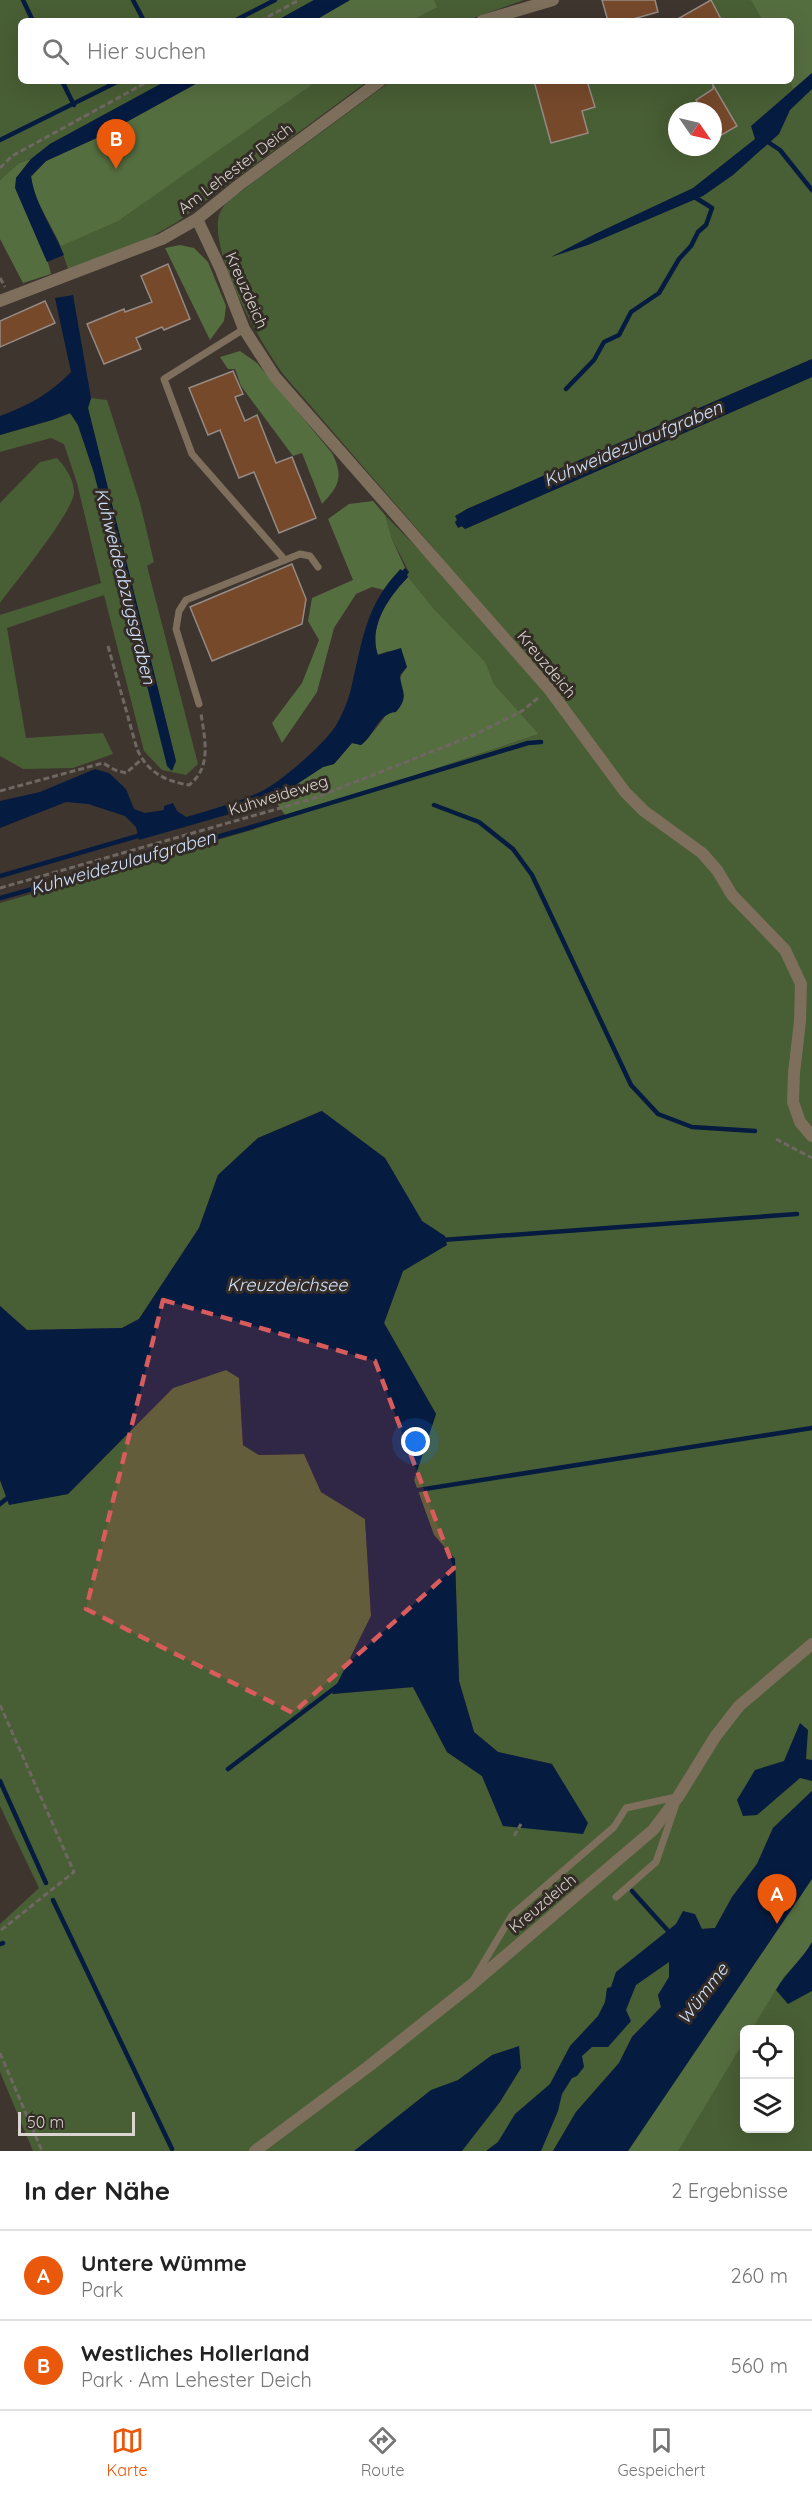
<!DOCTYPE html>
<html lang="de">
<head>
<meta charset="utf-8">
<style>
  body { margin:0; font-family:Quicksand,sans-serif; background:#f2f2f2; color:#222 }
  .controls { position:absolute; right:18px; bottom:18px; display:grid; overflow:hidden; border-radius:9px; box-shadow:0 6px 24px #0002 }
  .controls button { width:54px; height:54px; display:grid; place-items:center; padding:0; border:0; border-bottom:2px solid #e0e0e0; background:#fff; color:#222; font:30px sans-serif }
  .compass { position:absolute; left:668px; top:102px; width:54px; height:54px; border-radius:50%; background:#fff; box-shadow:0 6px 24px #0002; rotate:124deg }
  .scale { position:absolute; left:18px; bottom:15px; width:117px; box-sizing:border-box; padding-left:6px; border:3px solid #dbd5d1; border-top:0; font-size:16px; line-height:21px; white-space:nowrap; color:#dbd5d1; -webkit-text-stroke:4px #332b25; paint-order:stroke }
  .you { position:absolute; left:416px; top:1442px; width:21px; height:21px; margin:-15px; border:4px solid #fff; border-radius:50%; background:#1a73e8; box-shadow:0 0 0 9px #1a73e833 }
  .badge { display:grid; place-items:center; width:39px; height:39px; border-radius:50%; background:#ea580c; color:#fff; font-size:20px; font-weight:700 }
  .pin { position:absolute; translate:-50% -50px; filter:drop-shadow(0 2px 3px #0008) }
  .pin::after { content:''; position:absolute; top:32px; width:21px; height:18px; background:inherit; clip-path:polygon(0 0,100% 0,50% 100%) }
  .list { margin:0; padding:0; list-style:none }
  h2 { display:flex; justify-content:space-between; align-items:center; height:78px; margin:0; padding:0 24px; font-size:26px }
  h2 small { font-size:20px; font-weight:400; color:#767676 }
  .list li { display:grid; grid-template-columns:39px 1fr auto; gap:18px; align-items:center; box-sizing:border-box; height:90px; padding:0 24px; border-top:2px solid #e0e0e0 }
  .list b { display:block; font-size:22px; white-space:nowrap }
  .list p { margin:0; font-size:20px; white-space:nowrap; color:#767676 }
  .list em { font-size:20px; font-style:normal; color:#767676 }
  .icon { flex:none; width:33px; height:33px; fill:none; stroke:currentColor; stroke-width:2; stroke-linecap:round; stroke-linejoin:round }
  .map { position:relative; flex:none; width:812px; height:2151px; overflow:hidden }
  .search { position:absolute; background:#fff; box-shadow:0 6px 24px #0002; left:18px; right:18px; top:18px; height:66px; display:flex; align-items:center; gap:15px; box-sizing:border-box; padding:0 21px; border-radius:9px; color:#767676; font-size:22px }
  .sheet { height:258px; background:#fff }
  nav { display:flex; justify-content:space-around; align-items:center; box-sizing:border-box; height:84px; border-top:2px solid #e0e0e0; background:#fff; font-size:16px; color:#767676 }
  nav a { display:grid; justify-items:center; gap:3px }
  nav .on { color:#ea580c }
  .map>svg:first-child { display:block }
  .green { fill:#485e34; fill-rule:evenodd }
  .forest { fill:#556e40 }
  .water { fill:#061b40 }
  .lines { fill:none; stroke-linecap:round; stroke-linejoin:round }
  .stream { stroke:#061b40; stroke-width:4.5 }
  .building { fill:#76492b; stroke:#958a84; stroke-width:1.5 }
  .path { stroke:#6f6762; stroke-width:3; stroke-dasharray:6 3; stroke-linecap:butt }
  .service { stroke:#7d6f5c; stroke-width:7 }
  .minor { stroke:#7d6f5c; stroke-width:12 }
  .marked { fill:#d85c5b; fill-opacity:0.2; stroke:#d85c5b; stroke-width:4.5; stroke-dasharray:12 8; stroke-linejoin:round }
  .labels { text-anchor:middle; stroke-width:6; stroke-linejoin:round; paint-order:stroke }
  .street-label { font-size:16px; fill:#dbd5d1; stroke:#332b25 }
  .water-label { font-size:18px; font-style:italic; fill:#d1e2fe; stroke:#332b25 }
</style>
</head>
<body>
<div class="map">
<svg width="812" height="2151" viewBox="0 0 812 2151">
  <rect width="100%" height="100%" fill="#3e352f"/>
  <!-- green -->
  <g class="green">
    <path d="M0 0H314L276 21H21V81H166L50 144 31 159 19 163 0 180Z"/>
    <path d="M350 0H524L465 21H314Z"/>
    <path d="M709 0H812V359L467 509 455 523 458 527 461 526 465 529 812 377V1791L773 1828 757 1864 732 1897 715 1928 701 1929 669 1962 670 1977 658 1995 661 2007 632 2037 619 2063 576 2112 553 2151H33L0 2072V1924L39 1888 0 1806V1480L10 1504 68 1494 173 1388 226 1370 239 1378 243 1445 259 1455 304 1454 321 1492 365 1519 371 1616 333 1694 413 1687 447 1752 482 1776 503 1826 552 1764 498 1752 474 1732 459 1681 455 1559 434 1535 414 1480 436 1414 384 1323 403 1271 446 1245 422 1221 385 1158 321 1111 258 1138 218 1175 199 1228 139 1319 122 1328 27 1330 0 1306V903L252 830 539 734 494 684 484 662 434 609 406 575 409 572 392 539 385 515 427 558 436 551 283 374C260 343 209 253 219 215 223 203 235 196 244 189L391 81H791V21H693ZM677 111H713V147H677Z"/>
    <path d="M201 81H368L177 222 139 244 68 269 56 234Z"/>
    <path d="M91 398 107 400 140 503 154 562 147 566 198 764 186 775 162 770 144 751 104 595 7 628 26 738 103 733 113 754 73 768 23 769 0 756V615L101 583 77 483 64 444 51 438 0 452V435L52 420 71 413 78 425 94 473 176 761 88 408Z"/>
    <path d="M57 458C66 468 73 478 74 491 76 509 14 584 0 603V503L40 462Z"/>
    <path d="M812 1818V2151H590ZM744 2030H790V2128H744Z"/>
  </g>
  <!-- forest -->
  <g class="forest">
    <path d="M350 0H434L437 7 411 21H314Z"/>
    <path d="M751 0H812V73L793 89 790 81 791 21H763Z"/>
    <path d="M201 81H317L118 221 61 246 34 194 31 177 46 161 101 136Z"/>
    <path d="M31 159 16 178C23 213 44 241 51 274L23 283 0 239V180L19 163Z"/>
    <path d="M180 245 194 248 208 262 226 306 224 321 210 340 165 248Z"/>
    <path d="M240 351 257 363 332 453C344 477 339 486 322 504L302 453 293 456 241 386 235 369H228L220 357Z"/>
    <path d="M373 501 385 515 392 539 405 568 402 571 400 569 384 590 372 587 356 594 334 628 317 692 282 743 272 723 302 683 319 640 308 621 312 598 353 580 328 519 349 504Z"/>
    <path d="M408 577 434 609 485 662 494 684 539 734 287 818 274 799 323 767 334 764 352 743 361 745C366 741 385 718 388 711 396 697 396 679 407 667L389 651 377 655C369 625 388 597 408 577Z"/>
    <path d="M812 1879V1942L804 1956 784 1976 752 2029 744 2030V2041L678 2151H628Z"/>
  </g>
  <!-- water -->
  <g class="water">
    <path d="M314 0H350L314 21H276Z"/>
    <path d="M812 73V89L790 110 779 134 733 175 703 196 588 245 551 257 595 234 693 188 755 139 751 126Z"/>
    <path d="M166 81H201L101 136 46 161 31 176C35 204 53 229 64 255L47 262 15 188 16 178 31 159 50 144Z"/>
    <path d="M73 295 91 398 88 408 176 761 172 771 167 766 94 473 78 425 70 413 52 420 0 435V416C28 406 51 393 71 372L55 298Z"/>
    <path d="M812 359V377L465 529 462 526 458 528 455 522 457 520 455 516 467 509Z"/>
    <path d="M405 568 409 572 407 575 408 577C389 597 368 626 378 655L401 648 407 667 400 675C401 691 410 696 396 712 377 714 375 735 361 745L352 743 334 764 323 767 274 799 258 806 139 840 136 827 125 816 88 804 66 802 0 828V801L40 792 95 769 109 773 126 789 134 809 145 813 164 810V806L173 803 177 811 186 817C211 810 236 803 260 792 280 783 323 745 335 727 342 716 348 701 351 689 362 644 365 604 401 569L402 571Z"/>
    <path d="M322 1111 385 1158 422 1221 445 1236 447 1245 403 1271 384 1323 436 1414 414 1480 434 1535 455 1559 459 1681 474 1732 498 1752 552 1764 588 1823 583 1834 503 1826 482 1776 447 1752 413 1687 332 1694 371 1616 365 1519 321 1492 304 1454 259 1455 243 1445 239 1378 226 1370 173 1388 68 1494 9 1505 0 1480V1306L27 1330 122 1328 139 1319 199 1228 218 1175 258 1138Z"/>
    <path d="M800 1723 808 1730 806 1759 812 1760V1781L800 1778 757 1815 743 1816 737 1800 755 1770 784 1761Z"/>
    <path d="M812 1791V1879L628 2151H553L576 2112 619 2063 632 2037 661 2007 658 1995 669 1977V1962L636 1985 626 2010 631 2021 608 2047H592L582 2056 584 2067 577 2076 572 2078 562 2094 558 2111 541 2151H486L498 2142 515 2114 550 2084 570 2046 598 2016 605 2002 607 1988 611 1987 616 1972 676 1924 683 1911 695 1914 702 1929 715 1928 732 1897 757 1864 773 1828Z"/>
    <path d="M812 1942V1991L788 2004 776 1990C786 1972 802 1960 812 1942Z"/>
    <path d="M519 2046 521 2068 500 2102 462 2151H354L431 2090 458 2080 492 2055Z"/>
  </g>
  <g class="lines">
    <!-- stream -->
    <g class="stream">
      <path d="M23 0 33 21"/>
      <path d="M133 0 144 21"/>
      <path d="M234 21 275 0"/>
      <path d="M62 81 74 105"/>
      <path d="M0 140 119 81"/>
      <path d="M765 140 780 150 812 190"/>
      <path d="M566 389 594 360 604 342 619 335 631 312 659 293 679 259 691 246 698 232 706 225 712 208 693 196"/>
      <path d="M434 805 479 822 513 849 532 875 631 1085 658 1114 692 1127 755 1131"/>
      <path d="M0 876 141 835"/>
      <path d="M0 898 245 829 528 743 541 742"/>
      <path d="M442 1240 797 1214"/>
      <path d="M412 1491 812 1428"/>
      <path d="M0 1504 10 1496"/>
      <path d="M228 1769 340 1684"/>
      <path d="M0 1781 46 1883"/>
      <path d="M632 1891 670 1933"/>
      <path d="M53 1900 172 2149"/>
      <path d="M0 1944 3 1943"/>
    </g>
  </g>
  <!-- building -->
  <g class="building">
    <path d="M602 0H655L658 12 626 21H608Z"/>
    <path d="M711 0 722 21H674Z"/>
    <path d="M534 81H587L595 107 582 111 588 133 551 143Z"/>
    <path d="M713 85 737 126 718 137 713 128V111H703L696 100 713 89Z"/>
    <path d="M168 264 190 319 164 330 162 327 136 338 141 349 104 364 87 324 124 309 125 312 152 302 141 276Z"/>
    <path d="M45 301 55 323 0 347V321Z"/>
    <path d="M233 371 243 394 235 397 245 421 257 415 276 463 292 457 316 518 279 533 254 472 239 478 220 430 208 435 189 388Z"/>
    <path d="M292 564 306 599 302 624 212 661 190 607Z"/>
  </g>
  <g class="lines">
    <!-- path -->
    <g class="path">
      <path d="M260 21 299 0"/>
      <path d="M0 168 12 156 149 81"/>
      <path d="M0 278 5 287"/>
      <path d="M108 646 137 749C147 772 165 781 189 785 212 767 205 740 201 714"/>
      <path d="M0 791 103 763 115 770 126 773 142 759"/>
      <path d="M0 888 312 799 474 735 522 711 538 698"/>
      <path d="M776 1139 812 1158"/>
      <path d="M0 1705 74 1872 0 1931"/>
      <path d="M514 1836 521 1824"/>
      <path d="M0 2053 42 2151"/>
    </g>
    <!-- service -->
    <g class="service">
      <path d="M244 329 164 379 192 454 285 560"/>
      <path d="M199 704 176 629 179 611 186 600 300 554 310 556 318 567"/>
      <path d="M616 1897 656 1862 675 1807"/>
      <path d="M475 1977 512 1915 614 1827 626 1808 676 1797"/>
    </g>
    <!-- minor -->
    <g class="minor">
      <path d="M482 21 553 0"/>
      <path d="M197 219 221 270 244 329 275 377 549 689 625 792 644 811 702 853 717 870 732 895 785 950 801 984 800 1021 794 1073 793 1102 800 1122 812 1136"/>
      <path d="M0 301 162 239 197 219 239 185 380 81"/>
      <path d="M255 2151 369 2066 470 1986 653 1830 678 1797 715 1737 739 1706 812 1644"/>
    </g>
  </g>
  <!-- marked area -->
  <path class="marked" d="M163 1300 375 1361 454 1568 293 1713 86 1609Z"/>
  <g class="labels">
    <!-- street labels -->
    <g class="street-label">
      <text transform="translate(235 168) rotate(-37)" y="6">Am Lehester Deich</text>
      <text transform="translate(247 290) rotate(66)" y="6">Kreuzdeich</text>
      <text transform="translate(547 664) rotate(50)" y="6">Kreuzdeich</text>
      <text transform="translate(278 795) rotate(-17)" y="6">Kuhweideweg</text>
      <text transform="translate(542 1903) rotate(-40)" y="6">Kreuzdeich</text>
    </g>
    <!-- water labels -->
    <g class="water-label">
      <text transform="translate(633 444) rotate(-23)" y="6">Kuhweidezulaufgraben</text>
      <text transform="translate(125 586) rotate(76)" y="6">Kuhweideabzugsgraben</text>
      <text transform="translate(123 863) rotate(-16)" y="6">Kuhweidezulaufgraben</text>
      <text x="287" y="1291">Kreuzdeichsee</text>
      <text transform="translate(703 1994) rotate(-53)" y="6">Wümme</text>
    </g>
  </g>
</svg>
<div class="controls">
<button><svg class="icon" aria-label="locate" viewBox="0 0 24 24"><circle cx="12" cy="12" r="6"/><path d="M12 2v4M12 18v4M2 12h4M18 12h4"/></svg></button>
<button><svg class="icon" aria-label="layers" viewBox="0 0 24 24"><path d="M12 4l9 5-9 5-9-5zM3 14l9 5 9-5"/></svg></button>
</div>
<svg class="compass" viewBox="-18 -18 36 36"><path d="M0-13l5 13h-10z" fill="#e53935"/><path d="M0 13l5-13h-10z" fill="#767676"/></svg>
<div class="scale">50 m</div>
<div class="you"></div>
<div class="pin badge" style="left:777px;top:1924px">A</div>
<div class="pin badge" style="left:116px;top:169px">B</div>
<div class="search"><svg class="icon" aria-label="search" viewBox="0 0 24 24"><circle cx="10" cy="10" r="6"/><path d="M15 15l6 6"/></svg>Hier suchen</div>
</div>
<section class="sheet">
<h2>In der Nähe<small>2 Ergebnisse</small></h2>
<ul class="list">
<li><span class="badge">A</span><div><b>Untere Wümme</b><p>Park</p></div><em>260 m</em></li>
<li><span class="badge">B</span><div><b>Westliches Hollerland</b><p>Park · Am Lehester Deich</p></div><em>560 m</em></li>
</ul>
</section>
<nav>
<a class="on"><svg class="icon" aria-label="map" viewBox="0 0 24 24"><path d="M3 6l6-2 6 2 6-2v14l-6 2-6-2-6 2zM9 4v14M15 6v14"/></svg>Karte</a>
<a><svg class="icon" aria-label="directions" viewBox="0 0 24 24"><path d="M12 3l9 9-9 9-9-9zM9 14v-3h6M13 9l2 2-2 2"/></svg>Route</a>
<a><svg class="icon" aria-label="saved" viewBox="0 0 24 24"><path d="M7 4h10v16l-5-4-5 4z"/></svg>Gespeichert</a>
</nav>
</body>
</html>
